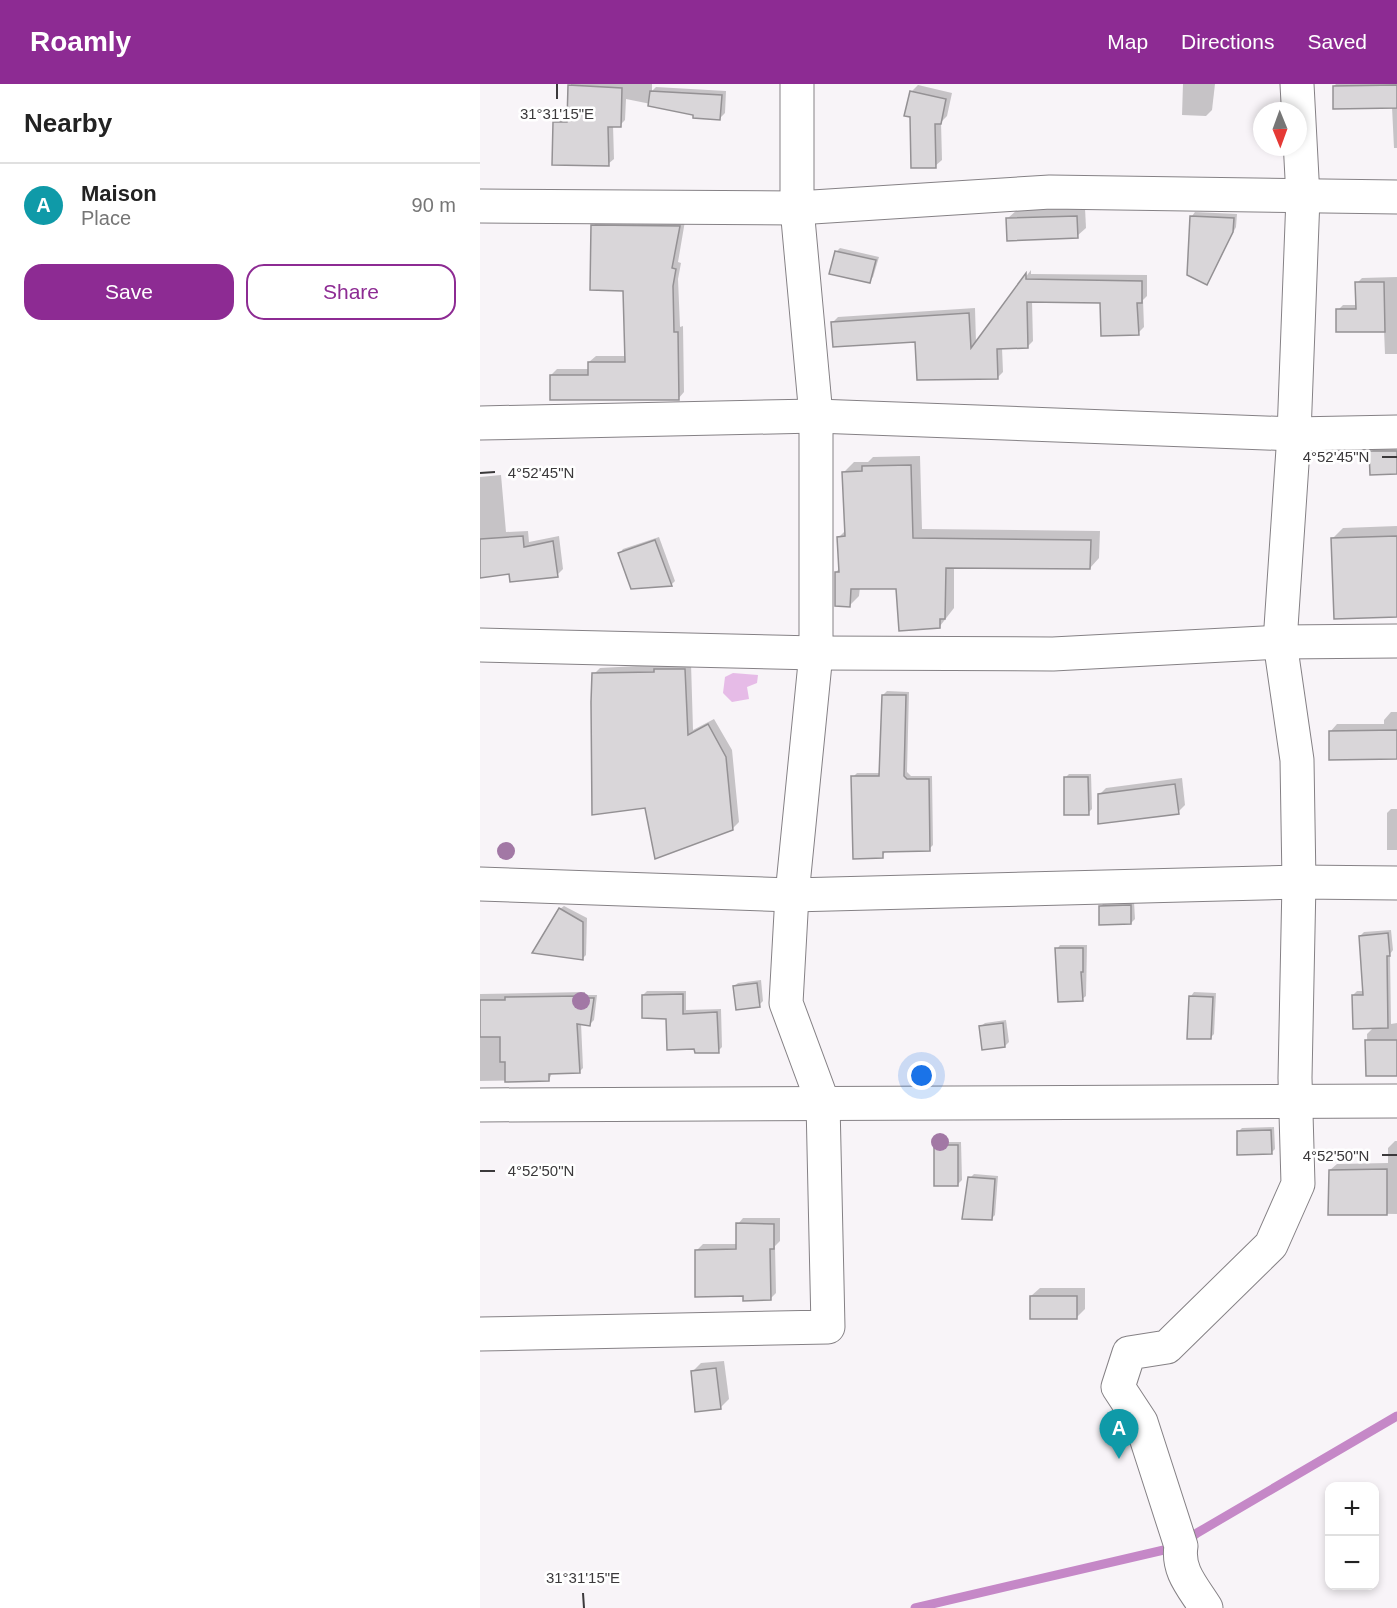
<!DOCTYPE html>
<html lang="en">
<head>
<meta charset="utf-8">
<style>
  body { margin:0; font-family:Helvetica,sans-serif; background:#f6f6f6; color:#222 }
  .controls { position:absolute; right:18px; bottom:18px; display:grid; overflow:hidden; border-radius:12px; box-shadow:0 3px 9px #0003 }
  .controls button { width:54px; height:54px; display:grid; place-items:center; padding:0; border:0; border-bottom:2px solid #e0e0e0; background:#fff; color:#222; font:30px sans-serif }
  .compass { position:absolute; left:773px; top:18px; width:54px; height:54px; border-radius:50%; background:#fff; box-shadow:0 3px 9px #0003; rotate:179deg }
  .you { position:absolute; left:442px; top:992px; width:21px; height:21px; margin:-15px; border:4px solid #fff; border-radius:50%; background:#1a73e8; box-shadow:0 0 0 9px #1a73e833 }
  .badge { display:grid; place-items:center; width:39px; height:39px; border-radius:50%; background:#8d2b93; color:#fff; font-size:20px; font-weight:700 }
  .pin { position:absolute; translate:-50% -50px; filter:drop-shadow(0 2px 3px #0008) }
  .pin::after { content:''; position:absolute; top:32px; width:21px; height:18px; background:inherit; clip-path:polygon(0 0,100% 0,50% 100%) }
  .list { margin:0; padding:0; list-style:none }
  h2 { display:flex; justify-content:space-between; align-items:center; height:78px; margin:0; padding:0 24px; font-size:26px }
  h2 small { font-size:20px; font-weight:400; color:#767676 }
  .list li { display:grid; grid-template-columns:39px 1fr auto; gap:18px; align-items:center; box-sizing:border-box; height:84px; padding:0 24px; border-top:2px solid #e0e0e0 }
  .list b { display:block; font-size:22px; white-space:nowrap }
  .list p { margin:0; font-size:20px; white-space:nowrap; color:#767676 }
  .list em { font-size:20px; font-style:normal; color:#767676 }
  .actions { display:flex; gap:12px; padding:18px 24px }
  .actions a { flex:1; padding:14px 0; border:2px solid #8d2b93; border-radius:18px; text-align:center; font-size:21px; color:#8d2b93 }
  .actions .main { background:#8d2b93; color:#fff }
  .map { position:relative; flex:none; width:917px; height:1524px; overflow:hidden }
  header { display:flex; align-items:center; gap:36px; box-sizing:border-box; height:84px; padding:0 30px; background:#8d2b93; color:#fff }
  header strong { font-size:28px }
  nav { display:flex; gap:33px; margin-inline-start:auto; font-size:21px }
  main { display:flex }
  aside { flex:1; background:#fff }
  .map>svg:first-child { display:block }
  .green { fill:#e6bbe7 }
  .shadow { fill:#0003 }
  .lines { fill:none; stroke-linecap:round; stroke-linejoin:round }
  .stream { stroke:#c588c7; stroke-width:9 }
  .building { fill:#d9d6d9; stroke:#949194; stroke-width:1.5 }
  .street-casing { stroke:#858185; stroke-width:35 }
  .street { stroke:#fff; stroke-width:33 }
  .tree { fill:#a278a5 }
  .ticks { fill:none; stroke:#3b393b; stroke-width:2 }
  .ticks-label { font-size:15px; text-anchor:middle; fill:#3b393b; stroke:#fff; stroke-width:5; stroke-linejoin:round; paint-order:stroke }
</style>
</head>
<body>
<header>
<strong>Roamly</strong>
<nav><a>Map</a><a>Directions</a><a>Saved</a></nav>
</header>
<main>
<aside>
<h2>Nearby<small></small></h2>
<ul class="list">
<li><span class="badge" style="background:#0f9aa8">A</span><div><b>Maison</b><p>Place</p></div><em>90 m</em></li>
</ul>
<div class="actions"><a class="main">Save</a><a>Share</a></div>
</aside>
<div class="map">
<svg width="917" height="1524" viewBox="0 0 917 1524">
  <rect width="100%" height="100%" fill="#f8f4f8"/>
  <!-- green -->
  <path class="green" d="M253 589 278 591 277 599 267 603 269 615 252 618 243 609 245 593Z"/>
  <!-- shadow -->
  <g class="shadow">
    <path d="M91 0H172V7L176 3 246 7 245 29 240 34 146 15 145 36 140 41H133L134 75 128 80 74 38 79 33H89Z"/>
    <path d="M703 0H735L732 26 726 32 702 31Z"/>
    <path d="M856 0H917V64H914L912 23 854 2Z"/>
    <path d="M438 1 472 9 467 32 461 38 462 76 455 82 432 32 426 31 432 7Z"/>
    <path d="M605 124 606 144 597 152 528 134 537 126Z"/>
    <path d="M715 128 757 130 756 143 727 199 712 132Z"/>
    <path d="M119 136 205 137 198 178 201 179 198 195 200 243 203 242 204 308 198 315 71 291 77 285H109V278L116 272H146L145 205 113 142Z"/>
    <path d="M360 164 399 173 393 193 389 197 356 168Z"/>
    <path d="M551 186V190L667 191V212L663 216 664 243 658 249 621 217H552L553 257 547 263 522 264 523 288 517 294 436 256 353 238 358 233 495 224 496 259Z"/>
    <path d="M917 193V270H905L904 246 858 226 863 221H877V199L882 194Z"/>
    <path d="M917 363V389L891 368 895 364Z"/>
    <path d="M440 372 442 445 620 447 619 474 610 484 474 482V524L460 542 418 503H380L379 512 370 521 356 488 360 484 359 453 366 446 364 388 374 378H388L393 373Z"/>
    <path d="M21 391 26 448 48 447 49 458 79 452 83 485 77 491 30 489 0 467V393Z"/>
    <path d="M917 442V531L852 455 863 444Z"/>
    <path d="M179 453 195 497 191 501 140 469 143 465Z"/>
    <path d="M211 579 213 646 234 635 252 666 259 738 253 744 166 722 114 590 120 584Z"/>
    <path d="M407 607 429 608 427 688 431 692H452L453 761 449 765 406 766 402 773 373 693 377 689H400L403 611Z"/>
    <path d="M911 628H917V674L850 648 857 640H904V636Z"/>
    <path d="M589 690H611L612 725 608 729 585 694Z"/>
    <path d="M702 694 705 721 698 728 619 711 626 704Z"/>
    <path d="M911 725H917V766H907V729Z"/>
    <path d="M654 818 655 835 651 839 620 823 624 819Z"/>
    <path d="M84 822 107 834 106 871 102 875 80 825Z"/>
    <path d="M911 846 913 866 910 870 911 940 917 939V990L888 991 887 950 894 943 873 911 877 907H885L880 852 884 848Z"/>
    <path d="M580 861H607L606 912 602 915 577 865Z"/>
    <path d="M281 896 283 917 279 921 254 902 258 899Z"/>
    <path d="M167 907H206V926L241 925 242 963 238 967 216 963 163 911Z"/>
    <path d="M105 908V911H117L114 936 110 940 101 939 103 984 99 988 72 989 69 996 0 997V910Z"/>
    <path d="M714 908 736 909 734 950 730 954 711 912Z"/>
    <path d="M526 936 529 958 525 962 501 942 505 939Z"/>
    <path d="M794 1043 795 1065 791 1069 758 1048 762 1044Z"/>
    <path d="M915 1057H917V1130L849 1129 850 1086 857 1080 908 1079V1064Z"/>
    <path d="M459 1058H481L482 1096 478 1100 455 1061Z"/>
    <path d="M494 1090 518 1092 515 1131 511 1135 490 1094Z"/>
    <path d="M263 1134H300V1157L295 1162 296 1209 290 1215 264 1211 217 1166 223 1160H257L258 1140Z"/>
    <path d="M560 1204H605V1225L596 1234 551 1212Z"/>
    <path d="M244 1277 249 1315 240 1324 212 1288 221 1279Z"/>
  </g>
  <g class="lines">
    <!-- stream -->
    <path class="stream" d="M435 1524 701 1462 717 1449 917 1332"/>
  </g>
  <!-- building -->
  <g class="building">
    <path d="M88 1 142 4 141 43H128L129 82 72 81 73 38H87Z"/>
    <path d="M917 1V24L853 25V2Z"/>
    <path d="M170 7 242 11 240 36 213 34V31L168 22Z"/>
    <path d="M430 7 466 15 461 40H455L456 84H431L430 33 424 32Z"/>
    <path d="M597 132 598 154 527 157 526 134Z"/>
    <path d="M710 132 754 134 753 148 727 201 707 191Z"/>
    <path d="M111 141 200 142 192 184 196 185 193 202 194 248H198L199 316H70V291H108V278H145L143 207 110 206Z"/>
    <path d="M355 167 396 176 390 199 349 190Z"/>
    <path d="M546 189V195L662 197V219H657L659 251 621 252 620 219 547 218 548 264 517 265 518 295 437 296 435 258 353 263 351 238 489 229 491 264Z"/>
    <path d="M875 198H904L905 248H856V225H876Z"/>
    <path d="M889 367H917V390L890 391Z"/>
    <path d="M431 381 433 454 611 456 610 485 466 484 465 535H460V544L419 547 416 505H371L370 523 355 522V488H359L357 453 365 452 362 388 382 387V382Z"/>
    <path d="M43 452 44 463 73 457 78 493 30 498 29 490 0 494V455Z"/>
    <path d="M917 452V533L854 535 851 454Z"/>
    <path d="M175 456 192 502 151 505 138 469Z"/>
    <path d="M174 585H205L208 651 228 640 246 673 253 746 175 775 165 724 112 731 111 618 112 589 174 588Z"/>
    <path d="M402 611H426L424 692 427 695H449L450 767 403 768V774L373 775 371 692H399Z"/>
    <path d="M917 646V675L849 676V647Z"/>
    <path d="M584 693H608L609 731H584Z"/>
    <path d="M695 700 699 730 618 740V710Z"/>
    <path d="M651 821V840L619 841V822Z"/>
    <path d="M79 824 103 838V876L52 869Z"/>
    <path d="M908 849 910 872H907L908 944 873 945 872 911H883L879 852Z"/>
    <path d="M575 864H603V888H601L603 917 578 918Z"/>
    <path d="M277 899 280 923 256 926 253 902Z"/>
    <path d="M203 910V930L237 928 239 969H215L214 965 187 966 186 935 162 934V911Z"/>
    <path d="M102 912V914H114L110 942 97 940 100 989 69 990V997L25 998V978H20V953H0V916H25V913Z"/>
    <path d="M709 912 733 913 731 955H707Z"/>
    <path d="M523 939 525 963 502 966 499 942Z"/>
    <path d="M885 956H917V992H886Z"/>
    <path d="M791 1046 792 1070 757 1071V1047Z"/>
    <rect x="454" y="1061" width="24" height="41"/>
    <path d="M907 1085V1131H848L849 1086Z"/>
    <path d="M488 1093 515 1095 512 1136 482 1135Z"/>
    <path d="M256 1139 294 1140V1165H290L291 1216 263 1217V1212L215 1213V1166L256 1165Z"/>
    <rect x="550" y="1212" width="47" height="23"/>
    <path d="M236 1284 241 1325 215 1328 211 1287Z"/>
  </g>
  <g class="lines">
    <defs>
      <g id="street">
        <path d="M0 122 317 124 570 108 917 113"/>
        <path d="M0 339 336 332 814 350 917 348"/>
        <path d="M0 561 336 569 573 570 800 558 917 557"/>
        <path d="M0 800 312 811 819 798 917 799"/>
        <path d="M0 1021 917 1017"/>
        <path d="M0 1250 348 1243 343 1019 306 919 312 811 336 569V332L317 124V0"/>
        <path d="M726 1524C713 1503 697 1487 701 1462L661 1338 638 1303 649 1269 687 1263 791 1161 818 1100 815 994 819 798 817 676 800 558 814 350 823 113 817 0"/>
      </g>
    </defs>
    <!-- street casing -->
    <use href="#street" class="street-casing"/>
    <!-- street -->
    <use href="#street" class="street"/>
  </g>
  <!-- trees -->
  <g class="tree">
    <circle cx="26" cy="767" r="9"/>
    <circle cx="101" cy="917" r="9"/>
    <circle cx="460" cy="1058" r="9"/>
  </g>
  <!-- ticks -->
  <path class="ticks" d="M77 0V15M902 373H917M0 389 15 388M902 1071H917M0 1087H15M103 1509 104 1524"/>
  <g class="ticks-label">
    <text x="77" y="35">31°31'15"E</text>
    <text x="856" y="378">4°52'45"N</text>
    <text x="61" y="394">4°52'45"N</text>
    <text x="856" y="1077">4°52'50"N</text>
    <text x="61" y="1092">4°52'50"N</text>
    <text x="103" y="1499">31°31'15"E</text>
  </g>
</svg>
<div class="controls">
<button>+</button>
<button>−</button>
</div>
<svg class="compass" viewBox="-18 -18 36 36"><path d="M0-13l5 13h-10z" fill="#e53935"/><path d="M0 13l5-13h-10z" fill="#767676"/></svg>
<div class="you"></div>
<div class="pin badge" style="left:639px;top:1375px;background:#0f9aa8">A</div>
</div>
</main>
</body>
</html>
